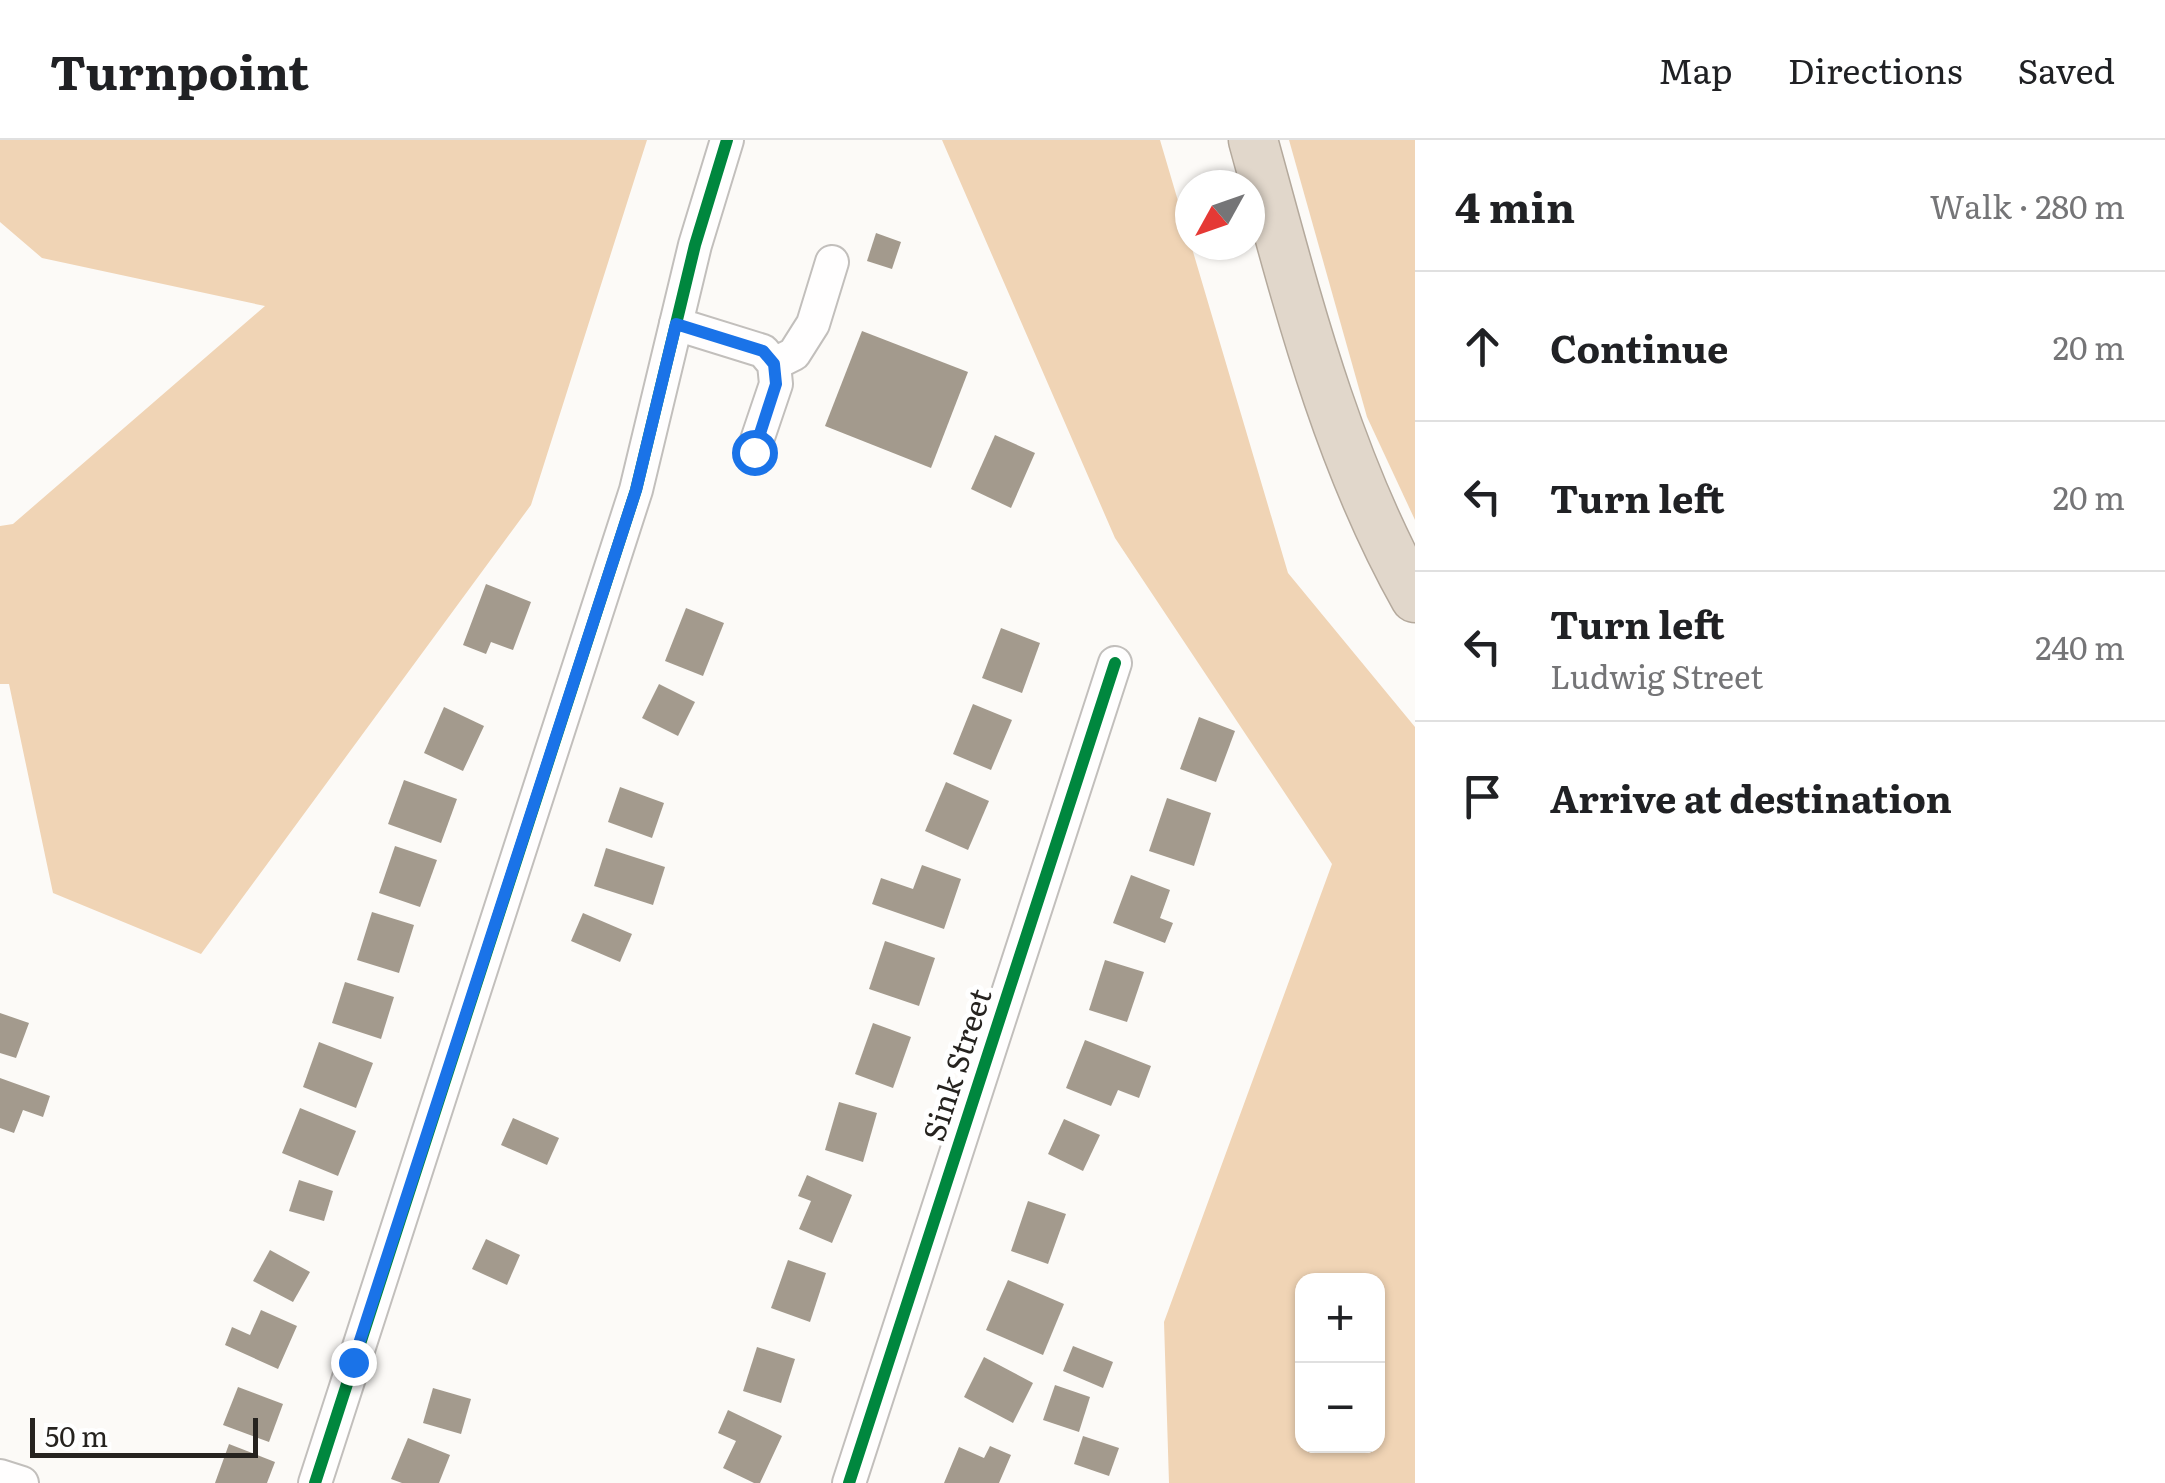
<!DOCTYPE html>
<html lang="en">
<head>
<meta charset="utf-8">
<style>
  body { margin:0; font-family:Literata,serif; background:#f2f2f2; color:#202124 }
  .controls { position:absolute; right:30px; bottom:30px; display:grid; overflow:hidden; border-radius:20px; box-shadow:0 2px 8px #0004 }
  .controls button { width:90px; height:90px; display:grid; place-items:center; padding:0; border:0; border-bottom:2px solid #e0e0e0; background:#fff; color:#202124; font:50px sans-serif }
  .compass { position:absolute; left:1175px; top:30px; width:90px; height:90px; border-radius:50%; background:#fff; box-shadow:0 2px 8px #0004; rotate:230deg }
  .scale { position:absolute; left:30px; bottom:25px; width:228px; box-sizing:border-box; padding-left:10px; border:5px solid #26231f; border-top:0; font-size:28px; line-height:35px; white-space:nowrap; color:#26231f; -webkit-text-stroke:8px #fff; paint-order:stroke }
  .stop { position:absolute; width:30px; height:30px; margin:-22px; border:8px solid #1a73e8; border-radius:50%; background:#fff }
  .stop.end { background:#1a73e8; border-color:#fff; box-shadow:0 2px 10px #0008 }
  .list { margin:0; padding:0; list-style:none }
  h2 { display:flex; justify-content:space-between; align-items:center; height:130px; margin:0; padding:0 40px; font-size:42px }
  h2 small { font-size:32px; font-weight:400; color:#757577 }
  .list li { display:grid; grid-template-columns:65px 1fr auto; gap:30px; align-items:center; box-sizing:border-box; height:150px; padding:0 40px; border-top:2px solid #e0e0e0 }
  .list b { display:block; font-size:38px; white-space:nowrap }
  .list p { margin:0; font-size:32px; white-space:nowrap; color:#757577 }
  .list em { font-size:32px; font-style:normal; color:#757577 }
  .icon { flex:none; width:55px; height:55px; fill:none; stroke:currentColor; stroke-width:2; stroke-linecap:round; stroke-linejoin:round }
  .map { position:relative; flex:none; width:1415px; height:1343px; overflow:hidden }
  header { display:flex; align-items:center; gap:60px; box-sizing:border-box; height:140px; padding:0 50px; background:#fff; border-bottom:2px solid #e0e0e0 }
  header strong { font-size:48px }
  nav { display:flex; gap:55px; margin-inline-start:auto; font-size:35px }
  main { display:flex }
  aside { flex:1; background:#fff }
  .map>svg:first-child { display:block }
  .forest { fill:#f0d4b5; fill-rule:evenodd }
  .building { fill:#a39a8d }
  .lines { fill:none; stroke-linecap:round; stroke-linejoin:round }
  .minor-casing { stroke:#c2bfbc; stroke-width:36 }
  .highway-casing { stroke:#b4a99c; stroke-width:51 }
  .minor { stroke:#fffefe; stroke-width:32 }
  .highway { stroke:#e1d7cb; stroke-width:48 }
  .cycleway-casing { stroke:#fff; stroke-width:19 }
  .cycleway { stroke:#00873e; stroke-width:12 }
  .route { stroke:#1a73e8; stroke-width:12 }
  .labels { text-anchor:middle; stroke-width:10; stroke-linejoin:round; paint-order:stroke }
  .street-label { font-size:30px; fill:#26231f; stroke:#fff }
</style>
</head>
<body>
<header>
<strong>Turnpoint</strong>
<nav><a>Map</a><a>Directions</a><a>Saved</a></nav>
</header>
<main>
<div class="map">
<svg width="1415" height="1343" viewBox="0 0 1415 1343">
  <rect width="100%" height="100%" fill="#fcfaf7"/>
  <!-- forest -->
  <g class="forest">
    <path d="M0 0H647L531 365 201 814 53 753 9 544H0V386L13 384 265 166 42 118 0 82Z"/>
    <path d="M942 0H1160L1288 433 1415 587V1343H1169L1164 1182 1332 724 1115 398ZM1378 1140V1306H1302V1140Z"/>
    <path d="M1289 0H1415V380L1367 277Z"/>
  </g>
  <!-- building -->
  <g class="building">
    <path d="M876 93 901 102 892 129 867 121Z"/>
    <path d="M862 191 968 232 931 328 825 286Z"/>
    <path d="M995 295 1035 313 1011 368 971 349Z"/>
    <path d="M486 444 531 462 513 510 491 502 486 514 463 505Z"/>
    <path d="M686 468 724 483 703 536 665 521Z"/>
    <path d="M1001 488 1040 503 1022 553 982 538Z"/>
    <path d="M659 544 695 562 678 596 642 578Z"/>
    <path d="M973 564 1012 580 991 630 953 614Z"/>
    <path d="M444 567 484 586 463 631 424 613Z"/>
    <path d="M1199 577 1235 591 1216 642 1180 629Z"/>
    <path d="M404 640 457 659 441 703 388 684Z"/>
    <path d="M946 642 989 661 968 710 925 691Z"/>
    <path d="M620 647 664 663 652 698 608 682Z"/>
    <path d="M1167 658 1211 673 1194 726 1149 711Z"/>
    <path d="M395 706 437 720 420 767 379 753Z"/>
    <path d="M606 708 665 727 653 765 594 746Z"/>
    <path d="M922 725 961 739 944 789 872 764 881 738 913 749Z"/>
    <path d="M1131 735 1170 750 1160 778 1173 783 1165 803 1113 783Z"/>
    <path d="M372 772 414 785 399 833 357 820Z"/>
    <path d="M583 773 632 794 620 822 571 801Z"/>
    <path d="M885 801 935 818 919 866 869 849Z"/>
    <path d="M1105 820 1144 832 1127 882 1089 870Z"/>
    <path d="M345 842 394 857 381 899 332 883Z"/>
    <path d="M0 873 29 883 16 918 0 913Z"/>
    <path d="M873 883 911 897 893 948 855 934Z"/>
    <path d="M1085 900 1151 926 1139 958 1118 950 1111 966 1066 948Z"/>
    <path d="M319 902 373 923 356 968 303 947Z"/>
    <path d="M0 938 50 956 43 977 23 970 14 993 0 988Z"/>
    <path d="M839 962 877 973 863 1022 825 1010Z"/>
    <path d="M300 968 356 991 338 1036 282 1013Z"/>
    <path d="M513 978 559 998 547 1025 501 1005Z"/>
    <path d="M1064 979 1100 995 1083 1031 1048 1014Z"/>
    <path d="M807 1035 852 1055 832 1103 799 1089 811 1061 798 1056Z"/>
    <path d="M299 1040 333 1051 324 1081 289 1071Z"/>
    <path d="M1028 1061 1066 1074 1048 1124 1011 1111Z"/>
    <path d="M486 1099 520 1115 507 1145 472 1129Z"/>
    <path d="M270 1110 310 1132 293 1162 253 1141Z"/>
    <path d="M788 1120 826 1133 810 1182 771 1168Z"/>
    <path d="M1008 1140 1064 1164 1043 1215 986 1190Z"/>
    <path d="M261 1170 297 1186 278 1229 225 1205 232 1187 250 1195Z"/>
    <path d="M1073 1206 1113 1222 1103 1248 1063 1231Z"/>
    <path d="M757 1207 795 1219 781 1263 743 1251Z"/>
    <path d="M984 1217 1033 1243 1013 1283 964 1257Z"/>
    <path d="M1055 1245 1090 1257 1079 1292 1043 1280Z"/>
    <path d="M238 1247 283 1264 269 1302 223 1285Z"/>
    <path d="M433 1248 471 1259 461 1294 423 1283Z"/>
    <path d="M728 1270 782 1296 760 1343H754L723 1328 736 1301 718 1293Z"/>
    <path d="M1083 1296 1119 1308 1109 1336 1074 1324Z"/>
    <path d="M408 1298 450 1315 439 1343H402L391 1339Z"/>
    <path d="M229 1304 275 1322 267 1343H215Z"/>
    <path d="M990 1306 1011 1315 999 1343H944L959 1307 984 1318Z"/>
  </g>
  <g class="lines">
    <defs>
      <g id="minor">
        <path d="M676 184 763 211 774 224 776 244 753 312"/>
        <path d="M774 224 794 214 813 184 832 122"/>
        <path d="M0 1336 22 1343"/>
        <path d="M315 1343 636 350 695 105 727 0"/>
        <path d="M849 1343 1115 523"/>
      </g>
      <path id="highway" d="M1253 0C1296 156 1335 316 1415 458"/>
    </defs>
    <!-- minor casing -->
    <use href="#minor" class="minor-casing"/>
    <!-- highway casing -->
    <use href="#highway" class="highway-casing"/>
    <!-- minor -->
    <use href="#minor" class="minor"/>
    <!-- highway -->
    <use href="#highway" class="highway"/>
    <defs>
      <g id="cycleway">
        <path d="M315 1343 636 350 695 105 727 0"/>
        <path d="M849 1343 1115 523"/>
      </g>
    </defs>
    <!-- cycleway casing -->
    <use href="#cycleway" class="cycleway-casing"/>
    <!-- cycleway -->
    <use href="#cycleway" class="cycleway"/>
  </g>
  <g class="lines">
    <!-- route -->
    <path class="route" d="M353 1222 636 350 676 184 763 211 774 224 776 244 754 312"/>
  </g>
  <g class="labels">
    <!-- street labels -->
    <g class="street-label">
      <text transform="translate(958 925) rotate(-72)" y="10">Sink Street</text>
    </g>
  </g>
</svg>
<div class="controls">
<button>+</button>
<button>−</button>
</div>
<svg class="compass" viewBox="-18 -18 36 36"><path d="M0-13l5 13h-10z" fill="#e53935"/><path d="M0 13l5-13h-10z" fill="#757577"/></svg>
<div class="scale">50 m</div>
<div class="stop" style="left:754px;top:312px"></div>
<div class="stop end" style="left:353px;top:1222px"></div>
</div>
<aside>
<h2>4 min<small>Walk · 280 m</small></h2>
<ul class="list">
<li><svg class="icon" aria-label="ahead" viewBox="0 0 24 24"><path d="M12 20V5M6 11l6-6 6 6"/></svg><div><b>Continue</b></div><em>20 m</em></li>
<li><svg class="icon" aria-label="left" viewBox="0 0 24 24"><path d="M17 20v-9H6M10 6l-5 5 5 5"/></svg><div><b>Turn left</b></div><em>20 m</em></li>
<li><svg class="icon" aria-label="left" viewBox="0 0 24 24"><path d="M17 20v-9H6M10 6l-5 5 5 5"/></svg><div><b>Turn left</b><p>Ludwig Street</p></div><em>240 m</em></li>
<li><svg class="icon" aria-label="arrive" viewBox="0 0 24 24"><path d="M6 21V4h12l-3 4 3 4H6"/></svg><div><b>Arrive at destination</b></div></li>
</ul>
</aside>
</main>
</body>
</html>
